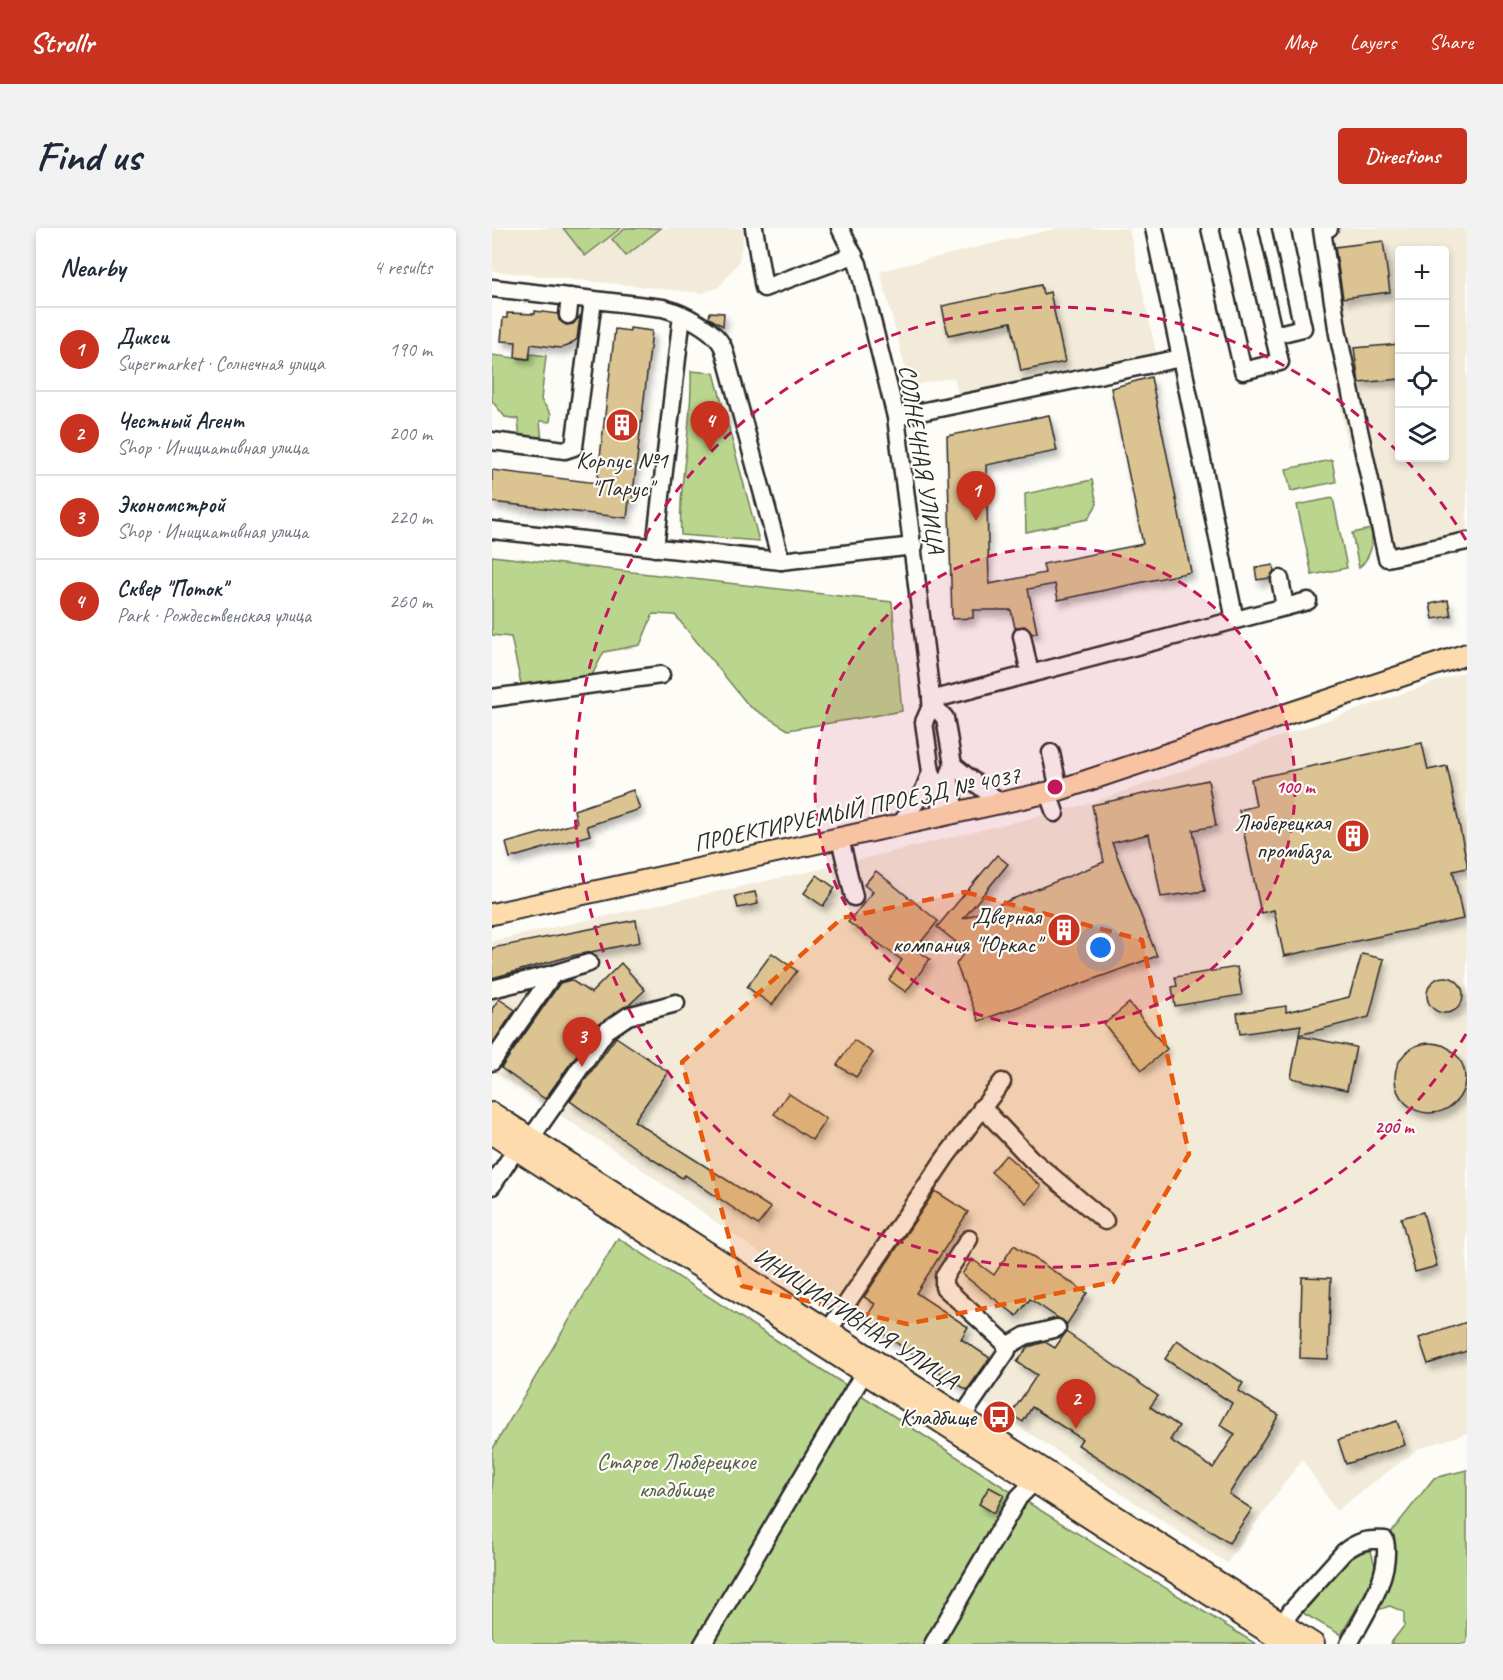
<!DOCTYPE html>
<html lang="en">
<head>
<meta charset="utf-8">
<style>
  body { margin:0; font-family:Caveat,sans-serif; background:#f2f2f3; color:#1f2937 }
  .controls { position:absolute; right:18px; top:18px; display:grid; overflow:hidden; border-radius:6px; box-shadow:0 3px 9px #0003 }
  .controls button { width:54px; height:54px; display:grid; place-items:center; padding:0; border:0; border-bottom:2px solid #e0e1e3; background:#fff; color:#1f2937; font:30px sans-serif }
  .you { position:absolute; left:609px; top:720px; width:21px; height:21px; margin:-15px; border:4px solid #fff; border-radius:50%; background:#1a73e8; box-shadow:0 0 0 9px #1a73e833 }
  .badge { display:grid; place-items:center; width:39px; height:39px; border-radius:50%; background:#c8321e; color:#fff; font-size:20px; font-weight:700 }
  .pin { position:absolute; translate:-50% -50px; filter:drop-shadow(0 2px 3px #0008) }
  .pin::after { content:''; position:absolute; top:32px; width:21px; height:18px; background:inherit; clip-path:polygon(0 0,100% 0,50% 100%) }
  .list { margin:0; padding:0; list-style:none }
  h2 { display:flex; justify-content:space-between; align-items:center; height:78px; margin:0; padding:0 24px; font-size:26px }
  h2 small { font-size:20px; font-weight:400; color:#747a83 }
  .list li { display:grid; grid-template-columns:39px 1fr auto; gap:18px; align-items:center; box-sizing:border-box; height:84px; padding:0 24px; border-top:2px solid #e0e1e3 }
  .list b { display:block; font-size:22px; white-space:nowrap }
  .list p { margin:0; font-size:20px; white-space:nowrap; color:#747a83 }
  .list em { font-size:20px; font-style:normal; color:#747a83 }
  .icon { flex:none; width:33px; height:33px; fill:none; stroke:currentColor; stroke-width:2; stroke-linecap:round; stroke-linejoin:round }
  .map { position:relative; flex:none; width:975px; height:1416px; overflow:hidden; border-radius:6px }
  header { display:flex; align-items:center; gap:36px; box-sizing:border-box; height:84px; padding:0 30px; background:#c8321e; color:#fff }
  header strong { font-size:28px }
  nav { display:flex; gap:33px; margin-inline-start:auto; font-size:21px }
  .intro { display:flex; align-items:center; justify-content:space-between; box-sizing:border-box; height:144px; padding:0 36px }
  h1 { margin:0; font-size:42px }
  .button { padding:15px 27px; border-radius:6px; background:#c8321e; color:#fff; font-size:21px; font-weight:700 }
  main { display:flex; gap:36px; padding:0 36px }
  aside { flex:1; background:#fff; border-radius:6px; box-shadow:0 3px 9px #0003 }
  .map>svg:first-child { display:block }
  .built { fill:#f3ebd9; fill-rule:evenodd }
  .green { fill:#bad68e; stroke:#72805c; stroke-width:1.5 }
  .building { fill:#dbc392; stroke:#2b2b2b; stroke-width:1.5; filter:url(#shadow) }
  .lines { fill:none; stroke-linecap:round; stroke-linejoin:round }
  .minor-casing { stroke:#2b2b2b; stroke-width:21 }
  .major-casing { stroke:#2b2b2b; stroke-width:24 }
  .minor { stroke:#fdfcf7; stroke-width:16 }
  .major { stroke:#fedbac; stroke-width:20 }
  .marked { fill:#e8590c; fill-opacity:0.2; stroke:#e8590c; stroke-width:4.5; stroke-dasharray:12 8; stroke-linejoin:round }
  .ring { fill:none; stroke:#c2185b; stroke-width:3; stroke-dasharray:10 8 }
  .labels { text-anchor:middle; stroke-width:4.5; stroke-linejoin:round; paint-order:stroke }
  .street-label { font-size:24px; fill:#2b2b2b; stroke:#fdfcf7 }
  .poi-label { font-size:24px; fill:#2b2b2b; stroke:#fdfcf7; text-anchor:end }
  .park-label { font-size:24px; fill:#565e49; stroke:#fdfcf7 }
  .centre { fill:#c2185b; stroke:#fdfcf7; stroke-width:3 }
  .ring-label { font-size:18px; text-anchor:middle; font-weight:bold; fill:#c2185b; stroke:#fdfcf7; stroke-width:4.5; stroke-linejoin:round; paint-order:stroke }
</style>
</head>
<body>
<header>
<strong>Strollr</strong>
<nav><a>Map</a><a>Layers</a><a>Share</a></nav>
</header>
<div class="intro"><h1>Find us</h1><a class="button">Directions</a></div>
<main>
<aside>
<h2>Nearby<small>4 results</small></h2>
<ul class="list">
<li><span class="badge">1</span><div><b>Дикси</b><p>Supermarket · Солнечная улица</p></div><em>190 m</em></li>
<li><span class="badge">2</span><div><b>Честный Агент</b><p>Shop · Инициативная улица</p></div><em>200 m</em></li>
<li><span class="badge">3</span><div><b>Экономстрой</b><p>Shop · Инициативная улица</p></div><em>220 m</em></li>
<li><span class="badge">4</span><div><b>Сквер &quot;Поток&quot;</b><p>Park · Рождественская улица</p></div><em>260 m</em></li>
</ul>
</aside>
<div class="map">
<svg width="975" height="1416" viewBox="0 0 975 1416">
  <defs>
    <filter id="shadow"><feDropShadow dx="3.5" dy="6" stdDeviation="3" flood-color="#0004"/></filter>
  </defs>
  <rect width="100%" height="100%" fill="#fdfcf7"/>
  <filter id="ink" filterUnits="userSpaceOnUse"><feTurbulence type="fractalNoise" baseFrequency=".0167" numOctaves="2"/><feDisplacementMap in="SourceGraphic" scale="12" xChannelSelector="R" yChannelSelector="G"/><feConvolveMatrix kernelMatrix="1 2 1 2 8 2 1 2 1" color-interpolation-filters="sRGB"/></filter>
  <g filter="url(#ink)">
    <!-- built -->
    <g class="built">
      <path d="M0 0H251L252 3 247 34 227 59 211 65 0 43Z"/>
      <path d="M565 0H637L664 124 466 166 462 149 418 158 388 43Z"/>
      <path d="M821 0H975V319L889 341 863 222 855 218ZM908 22H952V230H908Z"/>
      <path d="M975 443V1205L926 1221 844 1283 810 1231 735 1335 340 1076 128 926 0 843V713L324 642 596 576Z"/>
    </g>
    <!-- green -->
    <g class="green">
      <path d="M71 0H129L93 28Z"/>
      <path d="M134 0H169L134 28 120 11Z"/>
      <path d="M39 126 54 128 49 172 59 186 58 194 48 193 50 214 28 211 26 191 13 189 0 173V127L38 132Z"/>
      <path d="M199 143 222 145 267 313 189 307C186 252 201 198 199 143Z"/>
      <path d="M840 232 844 254 799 263 794 241Z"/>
      <path d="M600 252 605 276 596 291 534 304 533 266Z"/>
      <path d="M841 270 855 340 820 347 805 277Z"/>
      <path d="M879 301C882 317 879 328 867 340L860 305Z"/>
      <path d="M0 328 400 374 410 483 296 502 257 478 183 387 161 386 148 417 112 424 98 451 29 456 19 409 0 407Z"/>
      <path d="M126 1010 527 1269 764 1416H0V1222Z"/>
      <path d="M975 1242V1416H898L912 1398V1384L898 1378 882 1383 893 1312 942 1250Z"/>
      <path d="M879 1323 885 1345 849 1407 811 1385 861 1325Z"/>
    </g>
    <!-- building -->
    <g class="building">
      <path d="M891 13 898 64 851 70 843 19Z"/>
      <path d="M549 57 551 66 558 64 573 134 529 143 519 94 456 107 450 78Z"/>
      <path d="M43 83 66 86 67 92 74 97 81 96 88 88 85 111 76 118 68 120 39 116 37 131 23 129 24 114 9 113 11 90H15V85L43 86Z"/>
      <path d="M218 84 232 85 231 98 217 90Z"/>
      <path d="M138 100 160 103 140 274 137 273 135 290 0 274V242L105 255 123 101 138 103Z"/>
      <path d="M908 116V151L867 155 862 120Z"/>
      <path d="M659 149 699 344 566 372 563 356 536 361 545 404 540 406 533 398 523 400 519 382H481V390L460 391 455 208 557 187 565 223 494 237 497 356 553 345 551 336 651 316 619 160Z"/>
      <path d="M781 337 782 342 778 350 765 352 763 340Z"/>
      <path d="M956 372 959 388 941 391 938 376Z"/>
      <path d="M930 515 936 542 955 538 975 635V640L961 643 971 691 792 728 782 682 769 685 747 582 764 578 759 551Z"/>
      <path d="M716 552 724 598 701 602 713 663 669 669 657 606 620 615 665 728 487 793 464 736 474 722 445 699 505 627 516 636 471 691 612 634 600 577Z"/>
      <path d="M141 562 148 581 95 598 98 607 18 630 14 615 85 595 82 582Z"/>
      <path d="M384 643 446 693 423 721 438 731 414 764 397 752 410 732 356 694 381 664 372 657Z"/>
      <path d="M325 647 343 660 331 678 312 665Z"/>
      <path d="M263 664 266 676 246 680 243 668Z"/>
      <path d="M144 692 148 714 79 728 0 750V720Z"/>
      <path d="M280 725 305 743 280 777 255 759Z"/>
      <path d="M870 726 892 731 877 789 807 807 809 797 748 806 745 785 794 778V784L857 769Z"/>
      <path d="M129 735 153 762 137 777 106 797 53 871 9 840 68 755 79 752 99 765Z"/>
      <path d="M745 739 750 767 683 778 680 759 685 758 683 749Z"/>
      <circle cx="953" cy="767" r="18"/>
      <path d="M7 771 23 782 0 816V781Z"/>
      <path d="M637 775 675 821 650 842 612 796Z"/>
      <path d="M807 808 864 819 855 862 799 850Z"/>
      <path d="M124 809 176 844 142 893 279 980 266 997 193 947 190 950 149 924 78 873Z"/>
      <path d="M362 812 381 825 364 849 345 837Z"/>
      <circle cx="938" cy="850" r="35"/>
      <path d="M296 865 334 891 320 912 282 886Z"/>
      <path d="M514 927 549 958 534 975 499 944Z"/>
      <path d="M443 963 476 984 424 1065 476 1099 469 1111 498 1130 475 1162 372 1093 383 1076 372 1069Z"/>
      <path d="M931 984 945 1038 923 1044 909 990Z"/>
      <path d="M522 1017 595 1065 575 1096 538 1071 525 1088 470 1046 480 1031 502 1047Z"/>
      <path d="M810 1049 839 1050 836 1131 808 1130Z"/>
      <path d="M975 1094V1123L936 1136 927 1110Z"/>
      <path d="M574 1104 666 1168 658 1179 687 1198 678 1212 721 1240 743 1206 728 1197 740 1175 673 1131 685 1112 751 1155 746 1163 787 1187 737 1266 760 1281 737 1315 586 1217 590 1211 540 1179 531 1194 519 1186 545 1147 525 1134 536 1119 553 1114 563 1120Z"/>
      <path d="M905 1193 913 1217 854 1236 846 1212Z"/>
      <path d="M497 1259 512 1267 502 1285 487 1276Z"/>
    </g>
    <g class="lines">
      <defs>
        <g id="minor">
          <path d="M262 0 272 60 362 27"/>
          <path d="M348 0 366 36 404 189 440 476"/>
          <path d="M662 0 689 130"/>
          <path d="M718 0 751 143 788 134 757 0"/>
          <path d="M837 0 830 2 846 106 895 330 975 313"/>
          <path d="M0 60 171 80C190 85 226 102 232 122L289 333"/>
          <path d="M76 87 78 69"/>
          <path d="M782 107 811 100 789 0"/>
          <path d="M404 189 689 130 743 392"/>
          <path d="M0 213 73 222 82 219 101 72"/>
          <path d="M0 302 289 333 422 318"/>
          <path d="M163 320 190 87"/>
          <path d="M788 351 793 379"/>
          <path d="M530 408 538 446"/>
          <path d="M0 470 169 447"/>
          <path d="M439 472 816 373"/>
          <path d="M440 476 453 490 461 537 457 547 463 586"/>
          <path d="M440 476 432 494 439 544 445 555 450 589"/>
          <path d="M559 525 567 562"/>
          <path d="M461 537 510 576"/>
          <path d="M556 565 563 585"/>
          <path d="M407 598 431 564 439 544"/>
          <path d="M348 611 362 669"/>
          <path d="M61 746 97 735"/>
          <path d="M0 761 61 746 0 834"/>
          <path d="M490 879 539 931 613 993"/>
          <path d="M39 910 114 803 136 788 184 775"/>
          <path d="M0 958 24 921"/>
          <path d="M336 1103 453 930 510 854"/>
          <path d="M514 1119 533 1108 565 1100"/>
          <path d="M470 1189 515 1123 513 1115 452 1059V1049L477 1011"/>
          <path d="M783 1407 799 1383 852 1324C866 1313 876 1311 893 1312 900 1348 873 1385 857 1416"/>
          <path d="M211 1416 372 1145"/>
          <path d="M441 1416 527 1269 542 1254"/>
        </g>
        <g id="major">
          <path d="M0 686 567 562 975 426"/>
          <path d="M0 885 822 1416"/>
          <path d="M0 906 794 1416"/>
        </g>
      </defs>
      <!-- minor casing -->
      <use href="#minor" class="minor-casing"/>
      <!-- major casing -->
      <use href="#major" class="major-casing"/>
      <!-- minor -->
      <use href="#minor" class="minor"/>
      <!-- major -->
      <use href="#major" class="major"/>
    </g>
  </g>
  <!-- marked area -->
  <path class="marked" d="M473 664 650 712 697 926 621 1054 415 1096 250 1058 190 834 350 690Z"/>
  <!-- distance rings -->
  <circle cx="563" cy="559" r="240" fill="#c2185b" fill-opacity=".12"/>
  <g class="ring">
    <circle cx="563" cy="559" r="240"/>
    <path d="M974 806A480 480 0 1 1 905 223M914 232A480 480 0 0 1 974 312"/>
  </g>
  <!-- icons -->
  <defs>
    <symbol id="building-disc" viewBox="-11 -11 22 22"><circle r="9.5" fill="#c8321e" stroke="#fdfcf7"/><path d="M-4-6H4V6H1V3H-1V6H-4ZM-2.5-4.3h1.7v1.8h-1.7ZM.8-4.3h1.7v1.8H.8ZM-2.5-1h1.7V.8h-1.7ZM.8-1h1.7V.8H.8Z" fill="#fff"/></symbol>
    <symbol id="bus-disc" viewBox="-11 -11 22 22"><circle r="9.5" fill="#c8321e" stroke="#fdfcf7"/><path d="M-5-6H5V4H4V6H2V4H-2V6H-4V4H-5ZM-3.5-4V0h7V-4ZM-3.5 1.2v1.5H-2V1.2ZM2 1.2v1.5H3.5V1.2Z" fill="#fff"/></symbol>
  </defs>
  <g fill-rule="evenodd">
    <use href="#building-disc" x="111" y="178" width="38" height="38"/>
    <use href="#building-disc" x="842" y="589" width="38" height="38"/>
    <use href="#building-disc" x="553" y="683" width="38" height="38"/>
    <use href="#bus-disc" x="488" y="1170" width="38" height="38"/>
  </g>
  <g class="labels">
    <!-- street labels -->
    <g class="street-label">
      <text transform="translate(430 231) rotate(81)" y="8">СОЛНЕЧНАЯ УЛИЦА</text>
      <text transform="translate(365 581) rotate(-12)" y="8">ПРОЕКТИРУЕМЫЙ ПРОЕЗД № 4037</text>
      <text transform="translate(364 1090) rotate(33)" y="8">ИНИЦИАТИВНАЯ УЛИЦА</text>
    </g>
    <!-- poi labels -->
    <g class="poi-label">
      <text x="130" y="240" text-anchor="middle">Корпус №1<tspan x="130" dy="28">"Парус"</tspan></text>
      <text x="838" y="602">Люберецкая<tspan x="838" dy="28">промбаза</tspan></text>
      <text x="549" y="696">Дверная<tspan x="549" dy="28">компания "Юркас"</tspan></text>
      <text x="484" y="1197">Кладбище</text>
    </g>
    <!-- park labels -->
    <g class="park-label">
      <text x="184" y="1241">Старое Люберецкое<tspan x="184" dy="28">кладбище</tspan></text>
    </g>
  </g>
  <circle cx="563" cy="559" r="9" class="centre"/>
  <g class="ring-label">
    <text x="803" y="565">100 m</text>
    <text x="902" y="905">200 m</text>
  </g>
</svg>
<div class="controls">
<button>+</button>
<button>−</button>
<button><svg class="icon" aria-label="locate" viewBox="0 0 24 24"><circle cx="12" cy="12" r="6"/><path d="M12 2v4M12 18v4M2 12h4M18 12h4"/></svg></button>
<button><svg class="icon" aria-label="layers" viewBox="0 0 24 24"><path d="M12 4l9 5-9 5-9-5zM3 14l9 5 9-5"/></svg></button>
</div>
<div class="you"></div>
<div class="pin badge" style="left:484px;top:293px">1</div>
<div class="pin badge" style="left:584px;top:1201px">2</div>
<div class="pin badge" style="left:90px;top:839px">3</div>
<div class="pin badge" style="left:218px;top:223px">4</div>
</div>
</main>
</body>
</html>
